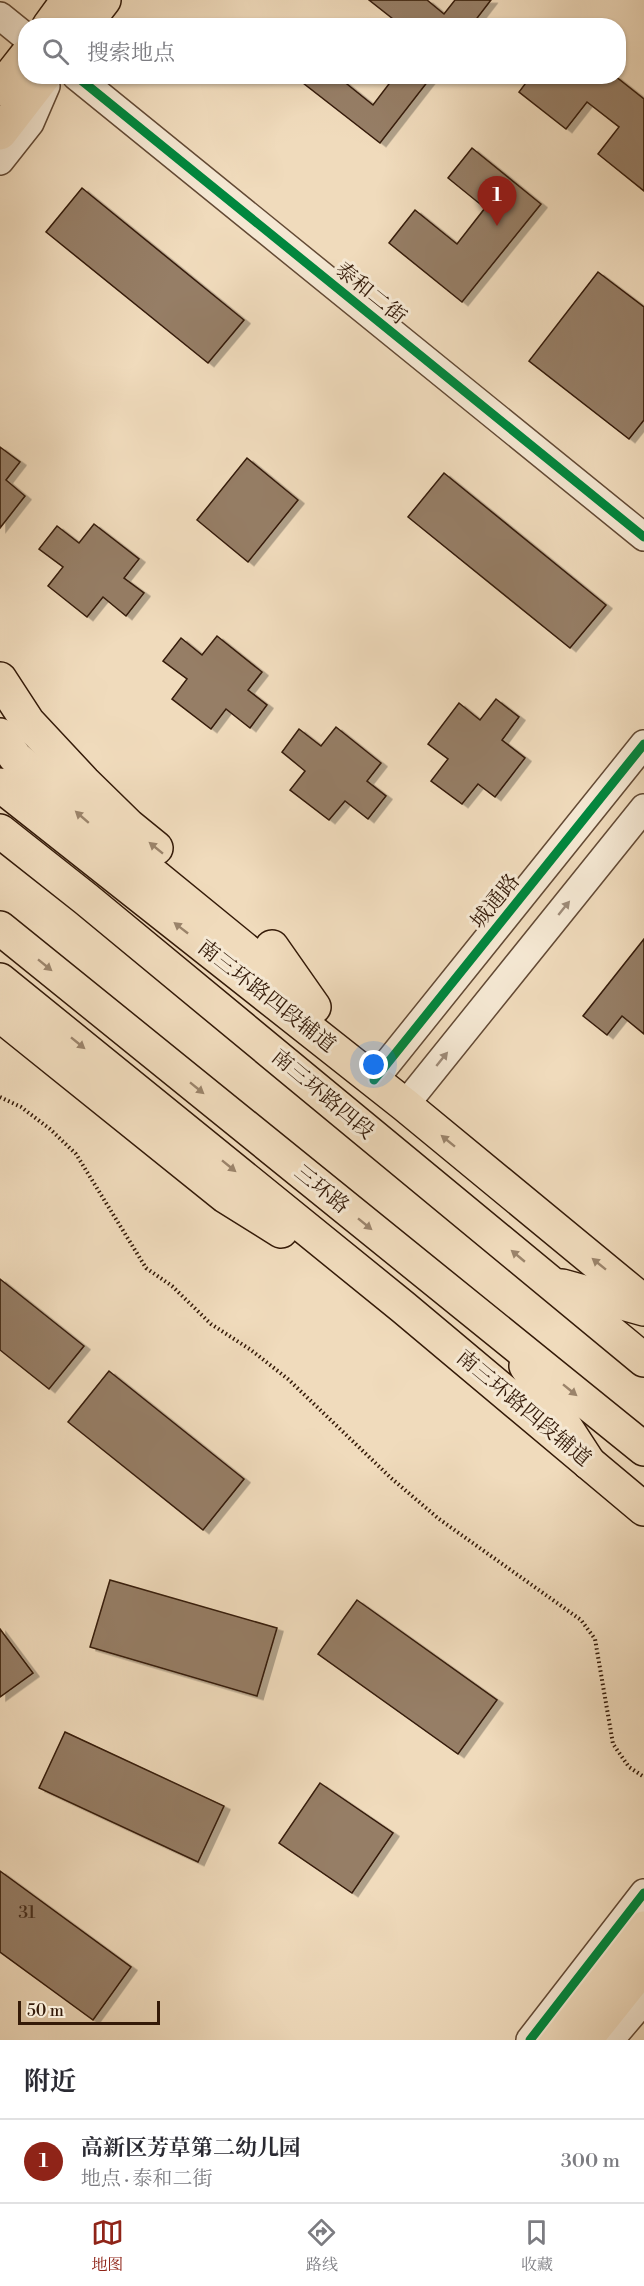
<!DOCTYPE html>
<html lang="zh">
<head>
<meta charset="utf-8">
<style>
  body { margin:0; font-family:"Libre Bodoni","Noto Serif SC",serif; background:#f2f2f3; color:#2b2b33 }
  .scale { position:absolute; left:18px; bottom:15px; width:142px; box-sizing:border-box; padding-left:6px; border:3px solid #341a08; border-top:0; font-size:16px; line-height:21px; white-space:nowrap; color:#341a08; -webkit-text-stroke:4px #f5e8d3; paint-order:stroke }
  .you { position:absolute; left:374px; top:1065px; width:21px; height:21px; margin:-15px; border:4px solid #fff; border-radius:50%; background:#1a73e8; box-shadow:0 0 0 9px #1a73e833 }
  .badge { display:grid; place-items:center; width:39px; height:39px; border-radius:50%; background:#8f2418; color:#fff; font-size:20px; font-weight:700 }
  .pin { position:absolute; translate:-50% -50px; filter:drop-shadow(0 2px 3px #0008) }
  .pin::after { content:''; position:absolute; top:32px; width:21px; height:18px; background:inherit; clip-path:polygon(0 0,100% 0,50% 100%) }
  .list { margin:0; padding:0; list-style:none }
  h2 { display:flex; justify-content:space-between; align-items:center; height:78px; margin:0; padding:0 24px; font-size:26px }
  h2 small { font-size:20px; font-weight:400; color:#7c7c81 }
  .list li { display:grid; grid-template-columns:39px 1fr auto; gap:18px; align-items:center; box-sizing:border-box; height:84px; padding:0 24px; border-top:2px solid #e1e1e2 }
  .list b { display:block; font-size:22px; white-space:nowrap }
  .list p { margin:0; font-size:20px; white-space:nowrap; color:#7c7c81 }
  .list em { font-size:20px; font-style:normal; color:#7c7c81 }
  .icon { flex:none; width:33px; height:33px; fill:none; stroke:currentColor; stroke-width:2; stroke-linecap:round; stroke-linejoin:round }
  .map { position:relative; flex:none; width:644px; height:2040px; overflow:hidden }
  .search { position:absolute; background:#fff; box-shadow:0 2px 4px #0004; left:18px; right:18px; top:18px; height:66px; display:flex; align-items:center; gap:15px; box-sizing:border-box; padding:0 21px; border-radius:24px; color:#7c7c81; font-size:22px }
  .sheet { height:162px; background:#fff }
  nav { display:flex; justify-content:space-around; align-items:center; box-sizing:border-box; height:84px; border-top:2px solid #e1e1e2; background:#fff; font-size:16px; color:#7c7c81 }
  nav a { display:grid; justify-items:center; gap:3px }
  nav .on { color:#8f2418 }
  .map>svg:first-child { display:block }
  .building { fill:#967e66; stroke:#341a08; stroke-width:1.5; filter:url(#shadow) }
  .lines { fill:none; stroke-linecap:round; stroke-linejoin:round }
  .minor-casing { stroke:#634a35; stroke-width:30 }
  .major-casing { stroke:#341a08; stroke-width:36 }
  .highway-casing { stroke:#341a08; stroke-width:36 }
  .path { stroke:#341a08; stroke-width:4; stroke-dasharray:1.5 3; stroke-linecap:butt }
  .minor { stroke:#f5e8d3; stroke-width:27 }
  .major { stroke:#f0dbbc; stroke-width:33 }
  .highway { stroke:#f0dbbc; stroke-width:33 }
  .cycleway-casing { stroke:#f5e8d3; stroke-width:13 }
  .cycleway { stroke:#00873e; stroke-width:9 }
  .oneway { fill:#9b846b }
  .oneway2 { fill:#9e8b78 }
  .labels { text-anchor:middle; stroke-width:6; stroke-linejoin:round; paint-order:stroke }
  .number-label { font-size:18px; fill:#4c3320 }
  .street-label { font-size:21px; fill:#341a08; stroke:#f5e8d3 }
</style>
</head>
<body>
<div class="map">
<svg width="644" height="2040" viewBox="0 0 644 2040">
  <defs>
    <filter id="shadow"><feDropShadow dx="6" dy="3.5" stdDeviation="0" flood-color="#0004"/></filter>
  </defs>
  <rect width="100%" height="100%" fill="#f0dbbc"/>
  <filter id="stains"><feTurbulence type="fractalNoise" baseFrequency=".00333" numOctaves="4"/><feColorMatrix values="0 0 0 0 .2 0 0 0 0 .09 0 0 0 0 .02 0 0 0 .5 -.17"/></filter>
  <radialGradient id="worn" r=".72"><stop offset=".6" stop-color="#630" stop-opacity="0"/><stop offset="1" stop-color="#630" stop-opacity=".3"/></radialGradient>
  <!-- building -->
  <g class="building">
    <path d="M369 0H427L444 14 455 0H491L471 26H402Z"/>
    <path d="M294 76H337L373 105 395 76H432L380 143Z"/>
    <path d="M531 76H615L644 99V191L598 154 619 127 587 102 566 129 519 92Z"/>
    <path d="M472 148 541 204 462 302 389 243 415 210 457 244 485 208 448 178Z"/>
    <path d="M82 188 244 320 208 363 46 232Z"/>
    <path d="M598 272 644 307V420L629 439 529 361Z"/>
    <path d="M0 447 20 462 6 480 25 496 0 528Z"/>
    <path d="M247 458 298 500 248 562 197 520Z"/>
    <path d="M444 473 606 605 570 648 408 517Z"/>
    <path d="M94 524 139 559 124 578 144 593 126 616 103 597 87 617 48 586 63 567 39 549 57 526 79 543Z"/>
    <path d="M217 636 262 672 248 690 267 705 250 728 226 709 211 729 172 699 187 679 163 661 181 638 202 655Z"/>
    <path d="M496 699 519 717 502 740 525 758 495 797 478 784 462 804 431 781 448 759 428 744 459 703 480 720Z"/>
    <path d="M336 727 381 763 367 781 386 796 368 819 345 801 329 820 290 790 305 771 282 752 299 729 321 746Z"/>
    <path d="M644 939V1034L622 1016 607 1035 583 1016Z"/>
    <path d="M0 1279 84 1346 49 1389 0 1350Z"/>
    <path d="M109 1371 244 1479 203 1530 68 1422Z"/>
    <path d="M110 1580 277 1628 257 1696 90 1647Z"/>
    <path d="M357 1600 497 1700 458 1754 318 1654Z"/>
    <path d="M0 1629 33 1673 0 1697Z"/>
    <path d="M65 1732 224 1806 198 1862 39 1788Z"/>
    <path d="M320 1783 393 1833 352 1893 279 1843Z"/>
    <path d="M0 1871 131 1967 93 2020 0 1952Z"/>
  </g>
  <g class="lines">
    <defs>
      <g id="minor">
        <path d="M0 16 26 37"/>
        <path d="M76 76 644 537"/>
        <path d="M0 161 30 123 46 86"/>
        <path d="M374 1080 644 744"/>
        <path d="M405 1105 644 808"/>
        <path d="M530 2040 644 1893"/>
        <path d="M610 2040 644 2000"/>
      </g>
      <g id="major">
        <path d="M49 26 68 0"/>
        <path d="M84 26 104 0"/>
        <path d="M0 89 26 56"/>
        <path d="M0 133 44 76"/>
        <path d="M0 679 28 722 84 782 129 826 156 848"/>
        <path d="M0 735 15 757 85 819 276 975"/>
        <path d="M0 785 405 1105 644 1302"/>
        <path d="M272 947 314 1007"/>
        <path d="M0 980 403 1307 644 1509"/>
        <path d="M0 1015 225 1196 281 1231"/>
        <path d="M554 2040 644 1928"/>
        <path d="M585 2040 644 1966"/>
      </g>
      <g id="highway">
        <path d="M0 831 86 899 644 1360"/>
        <path d="M0 928 644 1449"/>
        <path d="M562 1286 644 1309"/>
        <path d="M526 1366 589 1463"/>
      </g>
    </defs>
    <!-- minor casing -->
    <use href="#minor" class="minor-casing"/>
    <!-- major casing -->
    <use href="#major" class="major-casing"/>
    <!-- highway casing -->
    <use href="#highway" class="highway-casing"/>
    <!-- path -->
    <path class="path" d="M0 1097 21 1107 50 1129 76 1154 146 1268 172 1286 211 1324 251 1350 288 1379 391 1478 439 1519 581 1620 595 1639 613 1744 629 1767 644 1777"/>
    <!-- minor -->
    <use href="#minor" class="minor"/>
    <!-- major -->
    <use href="#major" class="major"/>
    <!-- highway -->
    <use href="#highway" class="highway"/>
    <defs>
      <g id="cycleway">
        <path d="M76 76 644 537"/>
        <path d="M374 1080 644 744"/>
        <path d="M530 2040 644 1893"/>
      </g>
    </defs>
    <!-- cycleway casing -->
    <use href="#cycleway" class="cycleway-casing"/>
    <!-- cycleway -->
    <use href="#cycleway" class="cycleway"/>
  </g>
  <!-- one-way arrows -->
  <defs><path id="oneway-solid" d="M-6-.8H1V-3.2L6.5 0L1 3.2V.8H-6Z" transform="scale(1.5)"/></defs>
  <g class="oneway">
    <use href="#oneway-solid" transform="translate(82 817) rotate(-139)"/>
    <use href="#oneway-solid" transform="translate(156 848) rotate(-141)"/>
    <use href="#oneway-solid" transform="translate(181 928) rotate(-142)"/>
    <use href="#oneway-solid" transform="translate(45 965) rotate(39)"/>
    <use href="#oneway-solid" transform="translate(78 1043) rotate(39)"/>
    <use href="#oneway-solid" transform="translate(197 1088) rotate(39)"/>
    <use href="#oneway-solid" transform="translate(448 1141) rotate(-141)"/>
    <use href="#oneway-solid" transform="translate(229 1166) rotate(39)"/>
    <use href="#oneway-solid" transform="translate(365 1224) rotate(39)"/>
    <use href="#oneway-solid" transform="translate(518 1256) rotate(-140)"/>
    <use href="#oneway-solid" transform="translate(599 1264) rotate(-141)"/>
    <use href="#oneway-solid" transform="translate(570 1390) rotate(39)"/>
  </g>
  <g class="oneway2">
    <use href="#oneway-solid" transform="translate(564 908) rotate(-51)"/>
    <use href="#oneway-solid" transform="translate(442 1059) rotate(-51)"/>
  </g>
  <g class="labels">
    <!-- number labels -->
    <g class="number-label">
      <text x="27" y="1918">31</text>
    </g>
    <!-- street labels -->
    <g class="street-label">
      <text transform="translate(371 293) rotate(39)" y="7">泰和二街</text>
      <text transform="translate(495 901) rotate(-51)" y="7">城通路</text>
      <text transform="translate(267 996) rotate(38)" y="7">南三环路四段辅道</text>
      <text transform="translate(323 1094) rotate(40)" y="7">南三环路四段</text>
      <text transform="translate(322 1189) rotate(39)" y="7">三环路</text>
      <text transform="translate(524 1408) rotate(40)" y="7">南三环路四段辅道</text>
    </g>
  </g>
  <rect width="100%" height="100%" filter="url(#stains)"/>
  <rect width="100%" height="100%" fill="url(#worn)"/>
</svg>
<div class="scale">50 m</div>
<div class="you"></div>
<div class="pin badge" style="left:497px;top:226px">1</div>
<div class="search"><svg class="icon" aria-label="search" viewBox="0 0 24 24"><circle cx="10" cy="10" r="6"/><path d="M15 15l6 6"/></svg>搜索地点</div>
</div>
<section class="sheet">
<h2>附近<small></small></h2>
<ul class="list">
<li><span class="badge">1</span><div><b>高新区芳草第二幼儿园</b><p>地点 · 泰和二街</p></div><em>300 m</em></li>
</ul>
</section>
<nav>
<a class="on"><svg class="icon" aria-label="map" viewBox="0 0 24 24"><path d="M3 6l6-2 6 2 6-2v14l-6 2-6-2-6 2zM9 4v14M15 6v14"/></svg>地图</a>
<a><svg class="icon" aria-label="directions" viewBox="0 0 24 24"><path d="M12 3l9 9-9 9-9-9zM9 14v-3h6M13 9l2 2-2 2"/></svg>路线</a>
<a><svg class="icon" aria-label="saved" viewBox="0 0 24 24"><path d="M7 4h10v16l-5-4-5 4z"/></svg>收藏</a>
</nav>
</body>
</html>
